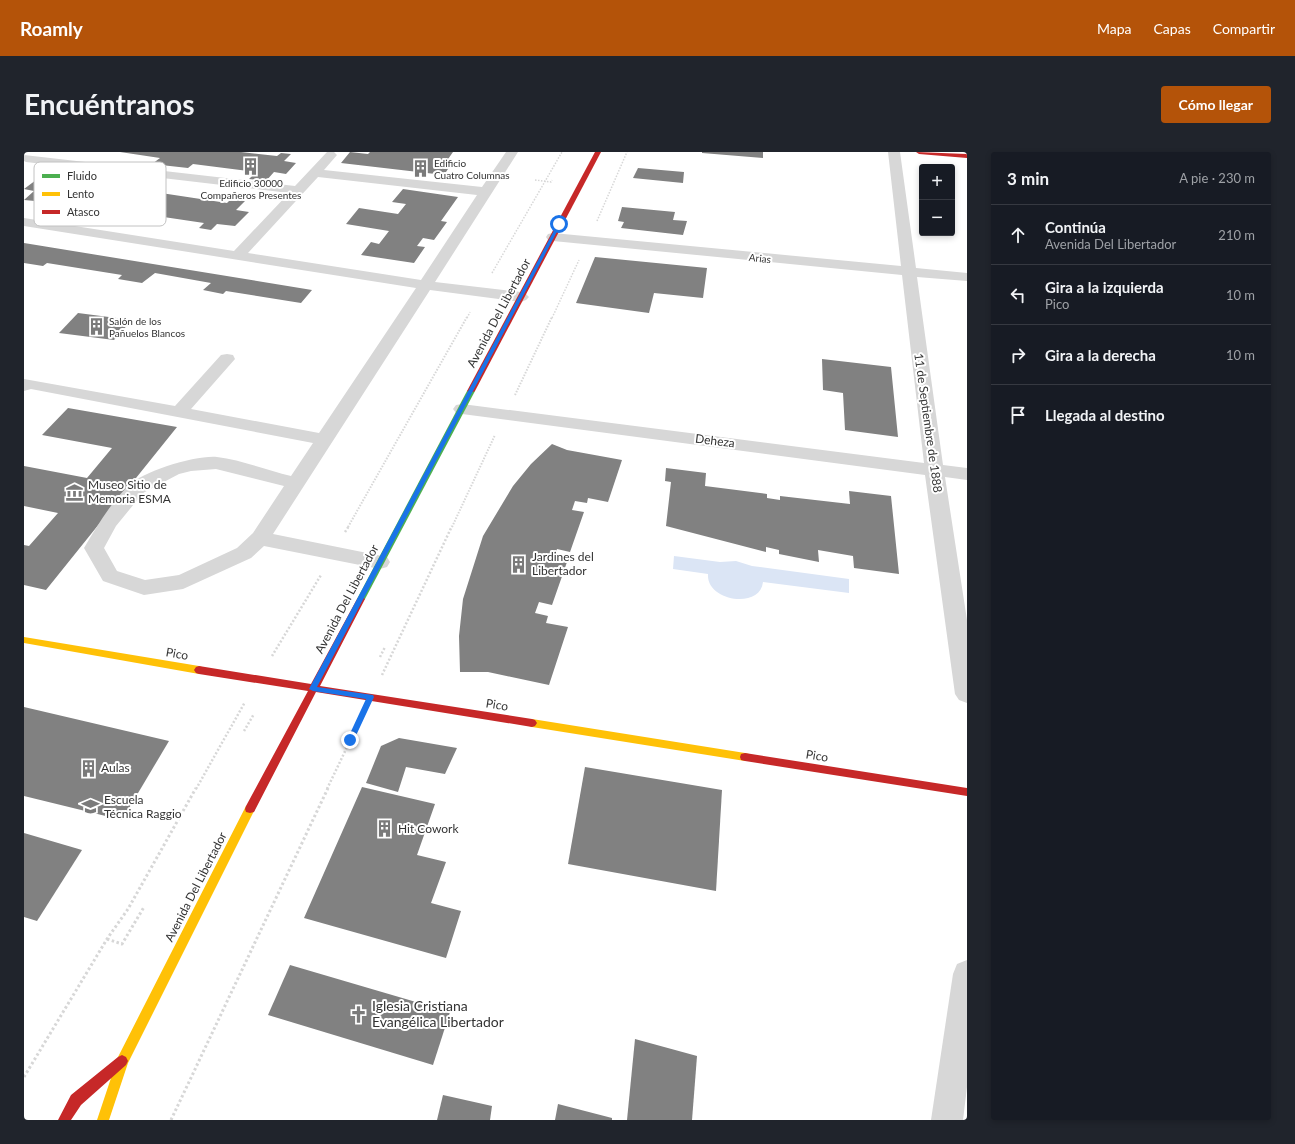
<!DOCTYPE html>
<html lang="es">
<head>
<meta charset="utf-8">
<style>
  body { margin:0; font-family:Lato,sans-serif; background:#20242c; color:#f1f3f6 }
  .controls { position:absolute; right:12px; top:12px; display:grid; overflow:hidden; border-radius:4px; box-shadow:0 2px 6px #0003 }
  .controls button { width:36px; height:36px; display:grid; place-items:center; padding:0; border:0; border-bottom:1px solid #363941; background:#171b24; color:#f1f3f6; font:20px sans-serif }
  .stop { position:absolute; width:12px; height:12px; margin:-9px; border:3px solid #1a73e8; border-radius:50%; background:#fff }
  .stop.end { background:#1a73e8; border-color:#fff; box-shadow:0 1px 4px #0008 }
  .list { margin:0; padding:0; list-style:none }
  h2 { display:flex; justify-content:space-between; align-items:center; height:52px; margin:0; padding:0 16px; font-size:17px }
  h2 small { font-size:13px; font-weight:400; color:#9ea1a6 }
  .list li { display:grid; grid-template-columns:26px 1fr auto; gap:12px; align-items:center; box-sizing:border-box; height:60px; padding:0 16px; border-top:1px solid #363941 }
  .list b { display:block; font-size:15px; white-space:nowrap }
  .list p { margin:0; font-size:13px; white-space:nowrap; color:#9ea1a6 }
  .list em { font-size:13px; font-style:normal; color:#9ea1a6 }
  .icon { flex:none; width:22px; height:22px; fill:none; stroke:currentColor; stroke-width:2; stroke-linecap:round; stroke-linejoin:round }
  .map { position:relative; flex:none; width:943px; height:968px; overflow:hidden; border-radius:4px }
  header { display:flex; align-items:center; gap:24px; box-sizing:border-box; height:56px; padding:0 20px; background:#b45309; color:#fff }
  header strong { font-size:19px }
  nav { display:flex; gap:22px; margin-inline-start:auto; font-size:14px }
  .intro { display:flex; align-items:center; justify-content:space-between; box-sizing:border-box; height:96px; padding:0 24px }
  h1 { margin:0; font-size:28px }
  .button { padding:10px 18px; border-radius:4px; background:#b45309; color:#fff; font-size:14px; font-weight:700 }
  main { display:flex; gap:24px; padding:0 24px }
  aside { flex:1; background:#171b24; border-radius:4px; box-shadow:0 2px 6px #0003 }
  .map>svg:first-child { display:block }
  .water { fill:#dbe5f5 }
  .building { fill:#818181 }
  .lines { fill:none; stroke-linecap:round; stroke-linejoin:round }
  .path-far3 { stroke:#d7d7d7; stroke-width:1.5; stroke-dasharray:1.5 1.5; stroke-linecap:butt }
  .path-far2 { stroke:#d7d7d7; stroke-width:2; stroke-dasharray:1.5 1.5; stroke-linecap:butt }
  .path-far1 { stroke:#d7d7d7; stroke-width:2.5; stroke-dasharray:2 2; stroke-linecap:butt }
  .path { stroke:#d7d7d7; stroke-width:3; stroke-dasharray:2.5 2.5; stroke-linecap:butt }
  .street { fill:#d7d7d7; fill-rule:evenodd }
  .fast { fill:#4caf50; fill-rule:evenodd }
  .slow { fill:#ffc107; fill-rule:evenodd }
  .jam { fill:#c62828; fill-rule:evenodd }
  .route { fill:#1a73e8 }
  .labels { text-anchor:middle; stroke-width:4; stroke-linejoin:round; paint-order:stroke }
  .far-poi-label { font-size:10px; fill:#333; stroke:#fff; text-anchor:start }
  .far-street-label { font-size:10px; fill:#333; stroke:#fff }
  .street-label { font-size:12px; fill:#333; stroke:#fff }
  .poi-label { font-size:12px; fill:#333; stroke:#fff; text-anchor:start }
  .near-poi-label { font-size:14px; fill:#333; stroke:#fff; text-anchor:start }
  .key { fill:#fff; stroke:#c2c2c2; stroke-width:1 }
  .key-label { font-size:11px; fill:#333 }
</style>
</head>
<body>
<header>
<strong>Roamly</strong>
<nav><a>Mapa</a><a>Capas</a><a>Compartir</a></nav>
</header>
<div class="intro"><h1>Encuéntranos</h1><a class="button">Cómo llegar</a></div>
<main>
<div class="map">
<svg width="943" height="968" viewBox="0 0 943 968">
  <rect width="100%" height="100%" fill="#fff"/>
  <!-- water -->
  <path class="water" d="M650 404 696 410 712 409 728 414 825 427V441L739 430C736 458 682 449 684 422L649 417Z"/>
  <!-- building -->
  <g class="building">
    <path d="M96 0H217L253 4 257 1 267 2 260 9 272 11 262 22 250 20 242 29 225 27 232 20 169 12 164 16 128 12 136 6Z"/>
    <path d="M326 0 344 2 346 0H429L422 10 428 11 420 23 317 11Z"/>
    <path d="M678 0H739V6L678 1Z"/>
    <path d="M614 16 660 20 659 31 609 26Z"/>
    <path d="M28 22 45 24 40 28 102 36 107 32 142 37 137 41 203 51 207 47 221 49 212 58 225 60 211 74 193 72 187 78 175 76 180 71 106 60 101 65 72 60 78 56 15 46 11 49 0 48 10 39 0 37 12 28 19 29Z"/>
    <path d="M379 37 434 45 417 69 423 70 410 88 399 86 393 94 401 95 390 111 337 103 347 90 355 92 365 79 322 72 335 56 374 62 382 52 368 50Z"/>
    <path d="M598 55 651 60 649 68 663 69 659 83 597 76 600 70 594 69Z"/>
    <path d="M0 91 288 138 277 151 202 139 199 142 179 138 187 131 131 121 118 131 94 127 98 123 23 111 19 114 0 111Z"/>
    <path d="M571 105 683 116 679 146 630 141 625 161 552 151Z"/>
    <path d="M54 161 108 168 90 188 35 181Z"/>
    <path d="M798 207 867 215 874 285 821 278 819 241 799 238Z"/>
    <path d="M44 256 153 275 22 438 0 433V393L5 394 34 361 0 354V314L63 326 88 296 18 283Z"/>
    <path d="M528 292 543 298 598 308 584 350 564 346 563 351 551 349 548 358 560 360 546 400 533 397 530 407 543 410 528 453 515 450 511 461 524 464 522 471 544 475 525 533 464 520H436L435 484 439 447 459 384 489 334 507 312Z"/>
    <path d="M642 316 682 321 681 334 743 342V346L756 348V344L826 352 825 339 867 344 875 422 830 416 829 404 794 398 795 410 755 402V398L742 395V400L642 374 647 330 641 329Z"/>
    <path d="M0 555 145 589 98 668 0 644Z"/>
    <path d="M375 586 433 596 421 622 382 615 374 640 342 631 357 594Z"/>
    <path d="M561 615 698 638 692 739 544 712Z"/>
    <path d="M338 635 411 652 393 703 422 710 407 751 437 759 422 806 280 766Z"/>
    <path d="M0 681 58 698 13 769 0 765Z"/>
    <path d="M266 813 426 860 409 913 244 863Z"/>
    <path d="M611 887 673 904 668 968H603Z"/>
    <path d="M419 943 468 954 466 968H413Z"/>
    <path d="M534 952 588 966V968H531Z"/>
  </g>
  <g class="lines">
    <!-- path-far3 -->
    <g class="path-far3">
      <path d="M511 28 527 30 528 28"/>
      <path d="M573 69 603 0"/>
      <path d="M468 121 538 0"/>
      <path d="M443 166 446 160"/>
      <path d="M528 166 555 108"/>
    </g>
    <!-- path-far2 -->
    <g class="path-far2">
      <path d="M491 243 528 165"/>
      <path d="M324 375 443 165"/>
      <path d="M428 375 471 283"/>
    </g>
    <!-- path-far1 -->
    <g class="path-far1">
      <path d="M321 380 325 374"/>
      <path d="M248 504 297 423"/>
      <path d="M356 505 361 495"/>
      <path d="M358 523 428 374"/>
      <path d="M220 579 230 562"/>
      <path d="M172 637 221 550"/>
      <path d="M303 637 335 570"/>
    </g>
    <!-- path -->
    <g class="path">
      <path d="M83 787 98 792 120 755"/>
      <path d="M0 925 83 787 104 757 172 636"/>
      <path d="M147 968 304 636"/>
    </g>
    <!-- street -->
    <g class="street">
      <path d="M303 0H310L313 3 300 18 458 35 482 0H494L411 130 497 140 502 142 505 145 502 148 497 150 406 138 249 382 363 405 366 410 363 415 356 417 240 394 227 406 159 437 120 443 79 429 60 396C73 374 86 352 104 334 119 319 172 303 193 305 217 308 243 318 267 324L289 291 7 237 0 239V227L151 254 197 203 203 202 209 203 211 207 167 257 295 281 392 136 0 74V66L210 99 265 41 2 10 0 9V3L271 34ZM294 25 453 43 397 128 224 101ZM192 317 260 334 229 381 213 396 155 423 121 428 93 419 80 396 92 374 119 341 155 322 167 319Z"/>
      <path d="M864 0H876L892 116 943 121V129L893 125 919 313 943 316V328L921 325 943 468V551L935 548 931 542 901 323 438 262 432 261 429 257 432 253 438 252 900 311 878 123 529 89 524 88 522 85 524 82 529 81 877 114Z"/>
      <path d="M943 808V935L939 968H907L929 822 933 812Z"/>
    </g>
    <!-- fast -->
    <path class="fast" d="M447 237 451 239 341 447 337 450 334 449 333 447 443 239Z"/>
    <!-- slow -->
    <g class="slow">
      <path d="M0 485 175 514 178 515 180 518 178 521 175 522 0 491Z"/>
      <path d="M508 567 721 601 725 602 726 605 725 608 721 609 508 575 505 574 503 571 505 568Z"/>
      <path d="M226 653 230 654 231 657 104 911 85 968H73L94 905 222 654Z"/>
    </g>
    <!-- jam -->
    <g class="jam">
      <path d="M571 0H577L451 239 449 240H445L443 239Z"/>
      <path d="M892 0 943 2V6L895 2Z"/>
      <path d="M337 444 341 447 296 534 508 567 511 568 513 571 511 574 508 575 292 540 230 660 226 661 222 660 221 657 222 654 284 539 175 522 172 521 170 518 172 515 175 514 287 532 333 447Z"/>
      <path d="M721 601 943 636V644L721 609 717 608 716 605 717 602Z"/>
      <path d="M98 903 102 905 104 909 102 913 57 953 47 968H34L47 943 94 905Z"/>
    </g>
  </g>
  <!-- route -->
  <path class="route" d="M534 71 537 72 293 535 349 543 350 545 329 590H324L323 588 342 547 289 539 285 537Z"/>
  <!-- icons -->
  <defs>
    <symbol id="building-bare" viewBox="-9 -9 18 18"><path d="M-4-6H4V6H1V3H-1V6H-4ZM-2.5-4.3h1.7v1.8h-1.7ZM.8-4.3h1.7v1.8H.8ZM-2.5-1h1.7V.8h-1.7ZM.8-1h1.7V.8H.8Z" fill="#7a7a7a" stroke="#fff" stroke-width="2.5" paint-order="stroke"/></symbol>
    <symbol id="museum-bare" viewBox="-9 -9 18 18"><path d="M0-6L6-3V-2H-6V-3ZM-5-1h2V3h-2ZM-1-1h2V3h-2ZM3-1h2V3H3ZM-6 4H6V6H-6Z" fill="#7a7a7a" stroke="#fff" stroke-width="2.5" paint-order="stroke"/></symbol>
    <symbol id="university-bare" viewBox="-9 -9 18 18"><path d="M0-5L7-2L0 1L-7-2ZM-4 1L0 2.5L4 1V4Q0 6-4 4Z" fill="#7a7a7a" stroke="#fff" stroke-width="2.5" paint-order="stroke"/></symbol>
    <symbol id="church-bare" viewBox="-9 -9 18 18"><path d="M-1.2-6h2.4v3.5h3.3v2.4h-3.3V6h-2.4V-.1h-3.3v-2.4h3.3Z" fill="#7a7a7a" stroke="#fff" stroke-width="2.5" paint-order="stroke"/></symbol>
  </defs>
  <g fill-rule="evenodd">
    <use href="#building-bare" x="214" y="2" width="25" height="25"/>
    <use href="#building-bare" x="384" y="4" width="25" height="25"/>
    <use href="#building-bare" x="60" y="162" width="25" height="25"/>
    <use href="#museum-bare" x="38" y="328" width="25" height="25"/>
    <use href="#building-bare" x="482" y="400" width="25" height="25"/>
    <use href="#building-bare" x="52" y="604" width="25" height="25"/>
    <use href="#university-bare" x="54" y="642" width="25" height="25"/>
    <use href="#building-bare" x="348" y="664" width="25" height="25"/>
    <use href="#church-bare" x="322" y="850" width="25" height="25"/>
  </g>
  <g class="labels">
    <!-- far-poi labels -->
    <g class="far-poi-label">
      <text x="410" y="15">Edificio<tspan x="410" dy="12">Cuatro Columnas</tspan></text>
      <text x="227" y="35" text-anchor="middle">Edificio 30000<tspan x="227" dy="12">Compañeros Presentes</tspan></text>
      <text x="85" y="173">Salón de los<tspan x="85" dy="12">Pañuelos Blancos</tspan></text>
    </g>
    <!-- far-street labels -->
    <g class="far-street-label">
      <text transform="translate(736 106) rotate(6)" y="4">Arias</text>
    </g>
    <!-- street labels -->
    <g class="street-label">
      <text transform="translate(475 161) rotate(-62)" y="4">Avenida Del Libertador</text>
      <text transform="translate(904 271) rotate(82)" y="4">11 de Septiembre de 1888</text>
      <text transform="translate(691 289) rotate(7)" y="4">Deheza</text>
      <text transform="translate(323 447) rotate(-62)" y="4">Avenida Del Libertador</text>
      <text transform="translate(153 502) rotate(10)" y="4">Pico</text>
      <text transform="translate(473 553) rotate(9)" y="4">Pico</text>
      <text transform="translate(793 604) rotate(9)" y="4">Pico</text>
      <text transform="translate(172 735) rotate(-63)" y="4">Avenida Del Libertador</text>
    </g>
    <!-- poi labels -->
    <g class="poi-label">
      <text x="64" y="337">Museo Sitio de<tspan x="64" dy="14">Memoria ESMA</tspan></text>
      <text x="508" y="409">Jardines del<tspan x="508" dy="14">Libertador</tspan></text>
      <text x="77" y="620">Aulas</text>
      <text x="80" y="652">Escuela<tspan x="80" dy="14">Técnica Raggio</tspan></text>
      <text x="374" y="681">Hit Cowork</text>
    </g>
    <!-- near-poi labels -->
    <g class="near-poi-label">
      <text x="348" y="859">Iglesia Cristiana<tspan x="348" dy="16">Evangélica Libertador</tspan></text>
    </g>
  </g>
  <!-- legend -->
  <rect x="10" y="10" width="132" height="64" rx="6" class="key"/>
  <rect x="18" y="22" width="18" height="4" fill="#4caf50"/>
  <rect x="18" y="40" width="18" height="4" fill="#ffc107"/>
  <rect x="18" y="58" width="18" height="4" fill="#c62828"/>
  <g class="key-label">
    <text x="43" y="28">Fluido</text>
    <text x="43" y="46">Lento</text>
    <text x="43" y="64">Atasco</text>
  </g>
</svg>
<div class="controls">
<button>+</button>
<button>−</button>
</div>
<div class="stop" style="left:535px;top:72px"></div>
<div class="stop end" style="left:326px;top:588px"></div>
</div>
<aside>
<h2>3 min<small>A pie · 230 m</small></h2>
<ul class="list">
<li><svg class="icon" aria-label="ahead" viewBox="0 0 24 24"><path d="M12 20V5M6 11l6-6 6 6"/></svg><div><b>Continúa</b><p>Avenida Del Libertador</p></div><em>210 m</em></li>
<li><svg class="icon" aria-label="left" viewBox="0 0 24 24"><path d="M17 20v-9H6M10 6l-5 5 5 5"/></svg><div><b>Gira a la izquierda</b><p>Pico</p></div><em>10 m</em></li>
<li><svg class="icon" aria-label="right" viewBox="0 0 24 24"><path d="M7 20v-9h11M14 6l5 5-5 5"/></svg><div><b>Gira a la derecha</b></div><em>10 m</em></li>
<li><svg class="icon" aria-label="arrive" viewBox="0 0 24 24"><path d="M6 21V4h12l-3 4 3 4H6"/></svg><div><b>Llegada al destino</b></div></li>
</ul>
</aside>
</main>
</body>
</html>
